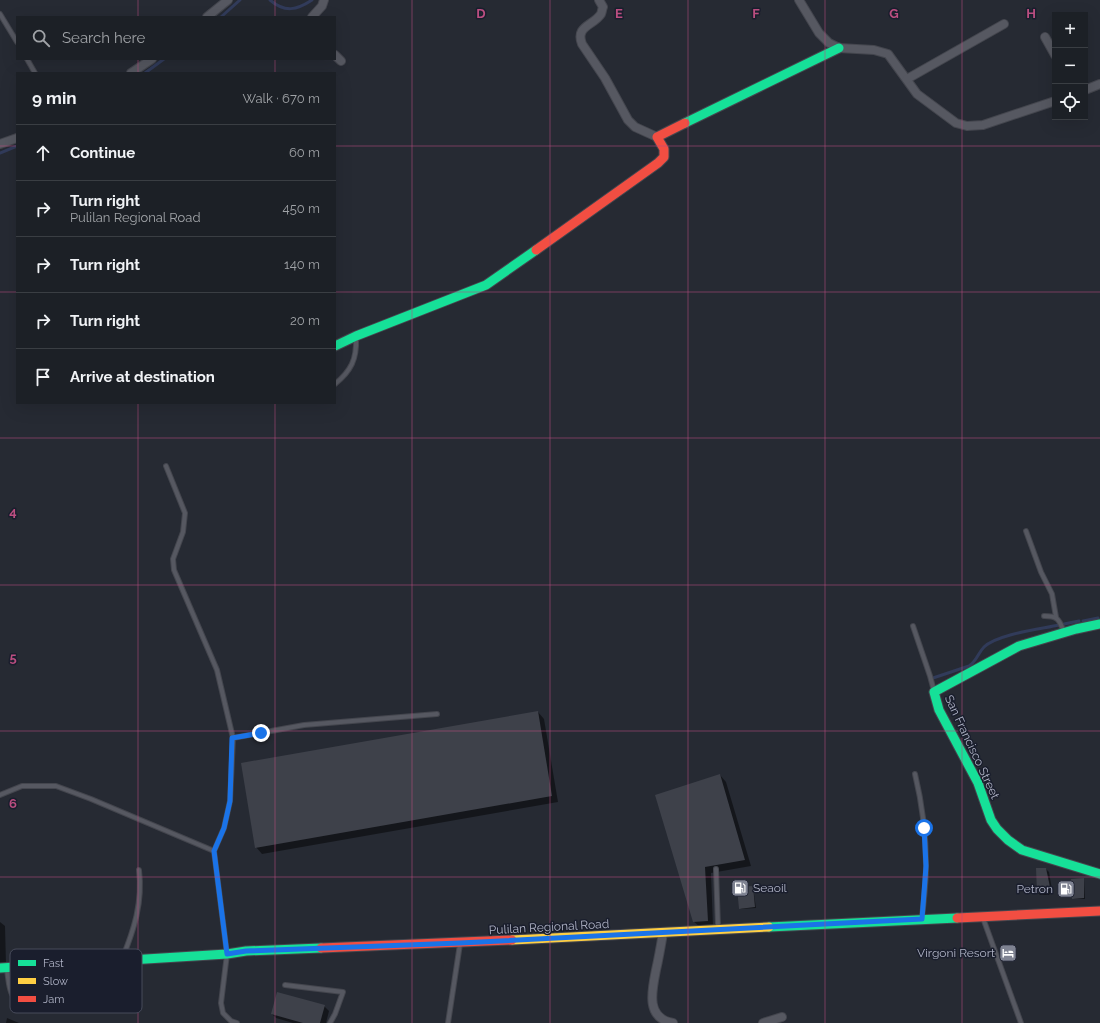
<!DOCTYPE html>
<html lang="en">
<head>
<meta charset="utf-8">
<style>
  body { margin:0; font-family:Raleway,sans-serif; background:#25282e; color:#f1f3f6 }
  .controls { position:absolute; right:12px; top:12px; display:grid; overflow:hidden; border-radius:0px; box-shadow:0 4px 16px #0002 }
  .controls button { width:36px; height:36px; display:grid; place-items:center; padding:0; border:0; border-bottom:1px solid #3a3e43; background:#1c2026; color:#f1f3f6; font:20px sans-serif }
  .stop { position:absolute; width:12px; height:12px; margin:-9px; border:3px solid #1a73e8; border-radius:50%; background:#fff }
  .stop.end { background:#1a73e8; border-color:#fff; box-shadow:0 1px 4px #0008 }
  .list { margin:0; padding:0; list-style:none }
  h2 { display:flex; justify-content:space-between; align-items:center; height:52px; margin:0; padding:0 16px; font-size:17px }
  h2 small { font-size:13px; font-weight:400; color:#a0a3a7 }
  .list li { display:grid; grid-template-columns:26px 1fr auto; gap:12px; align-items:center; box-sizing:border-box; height:56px; padding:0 16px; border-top:1px solid #3a3e43 }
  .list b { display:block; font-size:15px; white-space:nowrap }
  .list p { margin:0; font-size:13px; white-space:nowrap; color:#a0a3a7 }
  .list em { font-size:13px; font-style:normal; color:#a0a3a7 }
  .icon { flex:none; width:22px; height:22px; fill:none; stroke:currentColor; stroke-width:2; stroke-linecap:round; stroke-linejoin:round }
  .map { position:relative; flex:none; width:1100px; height:1023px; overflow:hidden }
  .search { position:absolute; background:#1c2026; box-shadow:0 4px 16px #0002; left:16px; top:16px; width:320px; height:44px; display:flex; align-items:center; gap:10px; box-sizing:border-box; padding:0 14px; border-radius:0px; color:#a0a3a7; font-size:15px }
  .panel { position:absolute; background:#1c2026; box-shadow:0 4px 16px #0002; left:16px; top:72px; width:320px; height:332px; border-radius:0px }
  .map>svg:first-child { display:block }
  .shadow { fill:#0007 }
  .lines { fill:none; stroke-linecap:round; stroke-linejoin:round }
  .stream { stroke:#313b5a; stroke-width:3 }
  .building { fill:#3e414a }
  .lane-casing { stroke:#44464e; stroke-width:6 }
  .street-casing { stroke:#44464e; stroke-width:10 }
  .fast-casing { stroke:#44464e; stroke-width:11 }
  .slow-casing { stroke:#44464e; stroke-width:11 }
  .jam-casing { stroke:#44464e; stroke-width:11 }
  .lane { stroke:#565861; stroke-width:4 }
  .street { stroke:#565861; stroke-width:8 }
  .fast { stroke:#16e098; stroke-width:9 }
  .slow { stroke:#ffcf43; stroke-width:9 }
  .jam { stroke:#f24e42; stroke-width:9 }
  .route { stroke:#1a73e8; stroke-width:5 }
  .grid { fill:none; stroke:#bb4e80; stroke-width:1; stroke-opacity:0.55 }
  .labels { text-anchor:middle; stroke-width:3; stroke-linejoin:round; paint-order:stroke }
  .street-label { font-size:12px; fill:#afb3c5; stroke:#1a1e2d }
  .poi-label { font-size:12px; fill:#afb3c5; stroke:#1a1e2d; text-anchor:end }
  .key { fill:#1a1e2d; stroke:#474b5b; stroke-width:1 }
  .key-label { font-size:11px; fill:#afb3c5 }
  .grid-label { font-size:13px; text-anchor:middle; font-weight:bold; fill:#bb4e80; stroke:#1a1e2d; stroke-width:3; stroke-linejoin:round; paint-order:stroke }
</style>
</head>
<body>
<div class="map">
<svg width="1100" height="1023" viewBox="0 0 1100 1023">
  <rect width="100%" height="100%" fill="#262a33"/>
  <!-- shadow -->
  <g class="shadow">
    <path d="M538 712 544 719 558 802 262 854 256 847Z"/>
    <path d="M720 775 726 782 751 866 711 873 713 927H700L693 921Z"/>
    <path d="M1046 869 1049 872 1052 890 1049 895H1040L1038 893Z"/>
    <path d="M1083 879 1084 880 1085 899H1074L1073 898Z"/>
    <path d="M753 887 756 908 741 909 740 908Z"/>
    <path d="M0 922 5 926 6 964H0Z"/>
    <path d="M324 1006 329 1011 326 1023H293L276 1018 272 1014Z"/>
    <path d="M7 1018 19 1023H6Z"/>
  </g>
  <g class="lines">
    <!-- stream -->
    <g class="stream">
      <path d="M270 0C285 13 297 10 312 0"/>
      <path d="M221 17 240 0"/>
      <path d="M145 73 164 59"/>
      <path d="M0 153 17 146"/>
      <path d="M1083 621 1098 618"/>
      <path d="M1064 624 1079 621"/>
      <path d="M933 678 969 666C977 661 978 653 984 647 997 634 1041 629 1059 625"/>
    </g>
  </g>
  <!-- building -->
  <g class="building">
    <path d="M538 711 552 796 255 848 241 763Z"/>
    <path d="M720 774 745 860 705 867 708 921 693 922 655 795Z"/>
    <path d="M1036 868H1046L1050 887 1046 892 1037 893Z"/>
    <path d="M1084 878V898L1072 899 1071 879Z"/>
    <path d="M753 886 755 907 739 909 737 887Z"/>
    <path d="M277 992 325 1005 320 1023H303L271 1014Z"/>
  </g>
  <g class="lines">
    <defs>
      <g id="lane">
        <path d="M0 14 17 42"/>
        <path d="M27 59 35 73"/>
        <path d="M335 384C351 371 357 359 356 338"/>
        <path d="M166 466 185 513 183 532 173 559 174 570 217 670 233 738 230 801 224 828 214 851 227 954 221 1003 223 1013 231 1021 237 1023"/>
        <path d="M1026 531 1041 572 1052 594 1056 617"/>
        <path d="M1044 616C1059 616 1059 620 1064 632"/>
        <path d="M913 626 930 676 934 691"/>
        <path d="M233 738 304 725 437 714"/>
        <path d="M915 774C922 803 926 834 926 865 926 882 924 900 922 917"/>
        <path d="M0 795 22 786H56L91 799 214 851"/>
        <path d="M716 869 718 927"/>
        <path d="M983 918 1021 1023"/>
        <path d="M122 959C134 930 143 902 139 870"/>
        <path d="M7 970C10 990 8 996 27 1008 38 1006 55 1004 60 991 63 985 61 973 61 965"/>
        <path d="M285 985 343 992 335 1014 330 1023"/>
        <path d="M448 1023 460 944"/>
      </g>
      <g id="street">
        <path d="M599 0 603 7C602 9 602 12 601 14 593 26 575 26 582 44L605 78 628 120 635 127 657 137"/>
        <path d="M799 0 819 33 829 43 839 48 874 50 888 54 917 94 956 123 967 126 983 125 1055 101"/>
        <path d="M207 17 228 0"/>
        <path d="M312 17 322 6 324 0"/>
        <path d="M1045 37 1055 55"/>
        <path d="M335 55 341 61"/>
        <path d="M131 73 152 59"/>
        <path d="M907 79 1004 24"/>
        <path d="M1085 90 1100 84"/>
        <path d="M0 144 17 138"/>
        <path d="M663 933C661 945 659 957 656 970 652 990 645 1018 673 1023"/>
        <path d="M763 1023 782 1017"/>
      </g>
      <g id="fast">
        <path d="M685 123 839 48"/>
        <path d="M335 346 356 336 486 285 536 250"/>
        <path d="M1100 624 1076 629 1019 646 934 692 939 710 978 783 991 820 997 829 1008 840 1022 850 1100 874"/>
        <path d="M769 927 957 918"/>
        <path d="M0 968 227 954 246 951 321 948"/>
      </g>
      <path id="slow" d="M512 940 769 927"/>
      <g id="jam">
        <path d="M536 250 658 163 664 157V149L657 137 685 123"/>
        <path d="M957 918 1100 911"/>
        <path d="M321 948 512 940"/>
      </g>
    </defs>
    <!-- lane casing -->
    <use href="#lane" class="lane-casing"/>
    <!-- street casing -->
    <use href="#street" class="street-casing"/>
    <!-- fast casing -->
    <use href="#fast" class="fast-casing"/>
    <!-- slow casing -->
    <use href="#slow" class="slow-casing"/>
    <!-- jam casing -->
    <use href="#jam" class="jam-casing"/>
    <!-- lane -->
    <use href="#lane" class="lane"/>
    <!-- street -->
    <use href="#street" class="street"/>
    <!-- fast -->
    <use href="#fast" class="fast"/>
    <!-- slow -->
    <use href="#slow" class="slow"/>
    <!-- jam -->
    <use href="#jam" class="jam"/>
  </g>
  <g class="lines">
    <!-- route -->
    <path class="route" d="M261 733 232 738 230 801 224 828 214 851 227 954 246 951 460 943 922 919 926 866 924 828"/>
  </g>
  <!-- grid -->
  <path class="grid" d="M138 0V17M275 0V17M412 0V1023M550 0V1023M688 0V1023M825 0V1023M962 0V1023M138 59V73M275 59V73M0 146H17M335 146H1100M0 292H17M335 292H1100M138 403V1023M275 403V1023M0 438H1100M0 585H1100M0 731H1100M0 877H1100"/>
  <!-- icons -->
  <defs>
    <symbol id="fuel-square" viewBox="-11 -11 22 22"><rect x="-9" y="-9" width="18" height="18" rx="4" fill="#7f8392" stroke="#1a1e2d"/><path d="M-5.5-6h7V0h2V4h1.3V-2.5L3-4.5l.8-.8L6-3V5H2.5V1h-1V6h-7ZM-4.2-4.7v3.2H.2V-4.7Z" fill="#fff"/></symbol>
    <symbol id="hotel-square" viewBox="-11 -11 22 22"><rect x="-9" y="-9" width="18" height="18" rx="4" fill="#7f8392" stroke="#1a1e2d"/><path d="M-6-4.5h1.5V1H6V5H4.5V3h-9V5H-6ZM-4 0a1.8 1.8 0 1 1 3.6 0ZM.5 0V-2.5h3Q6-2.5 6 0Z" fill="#fff"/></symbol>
  </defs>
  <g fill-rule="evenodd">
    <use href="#fuel-square" x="730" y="878" width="20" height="20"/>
    <use href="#fuel-square" x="1056" y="879" width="20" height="20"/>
    <use href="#hotel-square" x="998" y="943" width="20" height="20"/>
  </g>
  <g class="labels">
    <!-- street labels -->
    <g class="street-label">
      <text transform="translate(972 747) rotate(65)" y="4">San Francisco Street</text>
      <text transform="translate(549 927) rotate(-3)" y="4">Pulilan Regional Road</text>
    </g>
    <!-- poi labels -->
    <g class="poi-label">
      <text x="753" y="892" text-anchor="start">Seaoil</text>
      <text x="1053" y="893">Petron</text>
      <text x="995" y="957">Virgoni Resort</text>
    </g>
  </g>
  <!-- legend -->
  <rect x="10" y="949" width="132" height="64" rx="6" class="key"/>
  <rect x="18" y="960" width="18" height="6" fill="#16e098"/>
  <rect x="18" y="978" width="18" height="6" fill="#ffcf43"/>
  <rect x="18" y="996" width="18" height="6" fill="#f24e42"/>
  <g class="key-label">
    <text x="43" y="967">Fast</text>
    <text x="43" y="985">Slow</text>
    <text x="43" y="1003">Jam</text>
  </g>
  <g class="grid-label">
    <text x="481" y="18">D</text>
    <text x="619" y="18">E</text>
    <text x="756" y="18">F</text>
    <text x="894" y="18">G</text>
    <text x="1031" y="18">H</text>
    <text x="13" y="516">4</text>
    <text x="13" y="662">5</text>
    <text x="13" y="808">6</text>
  </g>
</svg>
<div class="controls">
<button>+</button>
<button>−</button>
<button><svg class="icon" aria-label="locate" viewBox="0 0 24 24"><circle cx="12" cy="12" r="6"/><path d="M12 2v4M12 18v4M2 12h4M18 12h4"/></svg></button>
</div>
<div class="stop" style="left:924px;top:828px"></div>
<div class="stop end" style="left:261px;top:733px"></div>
<div class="search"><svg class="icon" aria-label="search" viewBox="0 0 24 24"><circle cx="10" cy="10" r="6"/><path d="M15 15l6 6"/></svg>Search here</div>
<section class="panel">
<h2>9 min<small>Walk · 670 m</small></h2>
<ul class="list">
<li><svg class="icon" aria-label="ahead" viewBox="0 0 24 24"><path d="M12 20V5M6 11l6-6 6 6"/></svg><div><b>Continue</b></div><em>60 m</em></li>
<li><svg class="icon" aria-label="right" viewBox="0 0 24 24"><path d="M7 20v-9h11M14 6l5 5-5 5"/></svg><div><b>Turn right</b><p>Pulilan Regional Road</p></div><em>450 m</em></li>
<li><svg class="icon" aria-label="right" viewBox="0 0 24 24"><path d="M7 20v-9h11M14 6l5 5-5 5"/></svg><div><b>Turn right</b></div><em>140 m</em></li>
<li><svg class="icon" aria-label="right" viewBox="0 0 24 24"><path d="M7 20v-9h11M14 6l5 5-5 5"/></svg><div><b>Turn right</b></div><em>20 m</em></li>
<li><svg class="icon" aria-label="arrive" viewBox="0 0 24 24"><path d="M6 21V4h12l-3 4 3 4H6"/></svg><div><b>Arrive at destination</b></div></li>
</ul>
</section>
</div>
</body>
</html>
